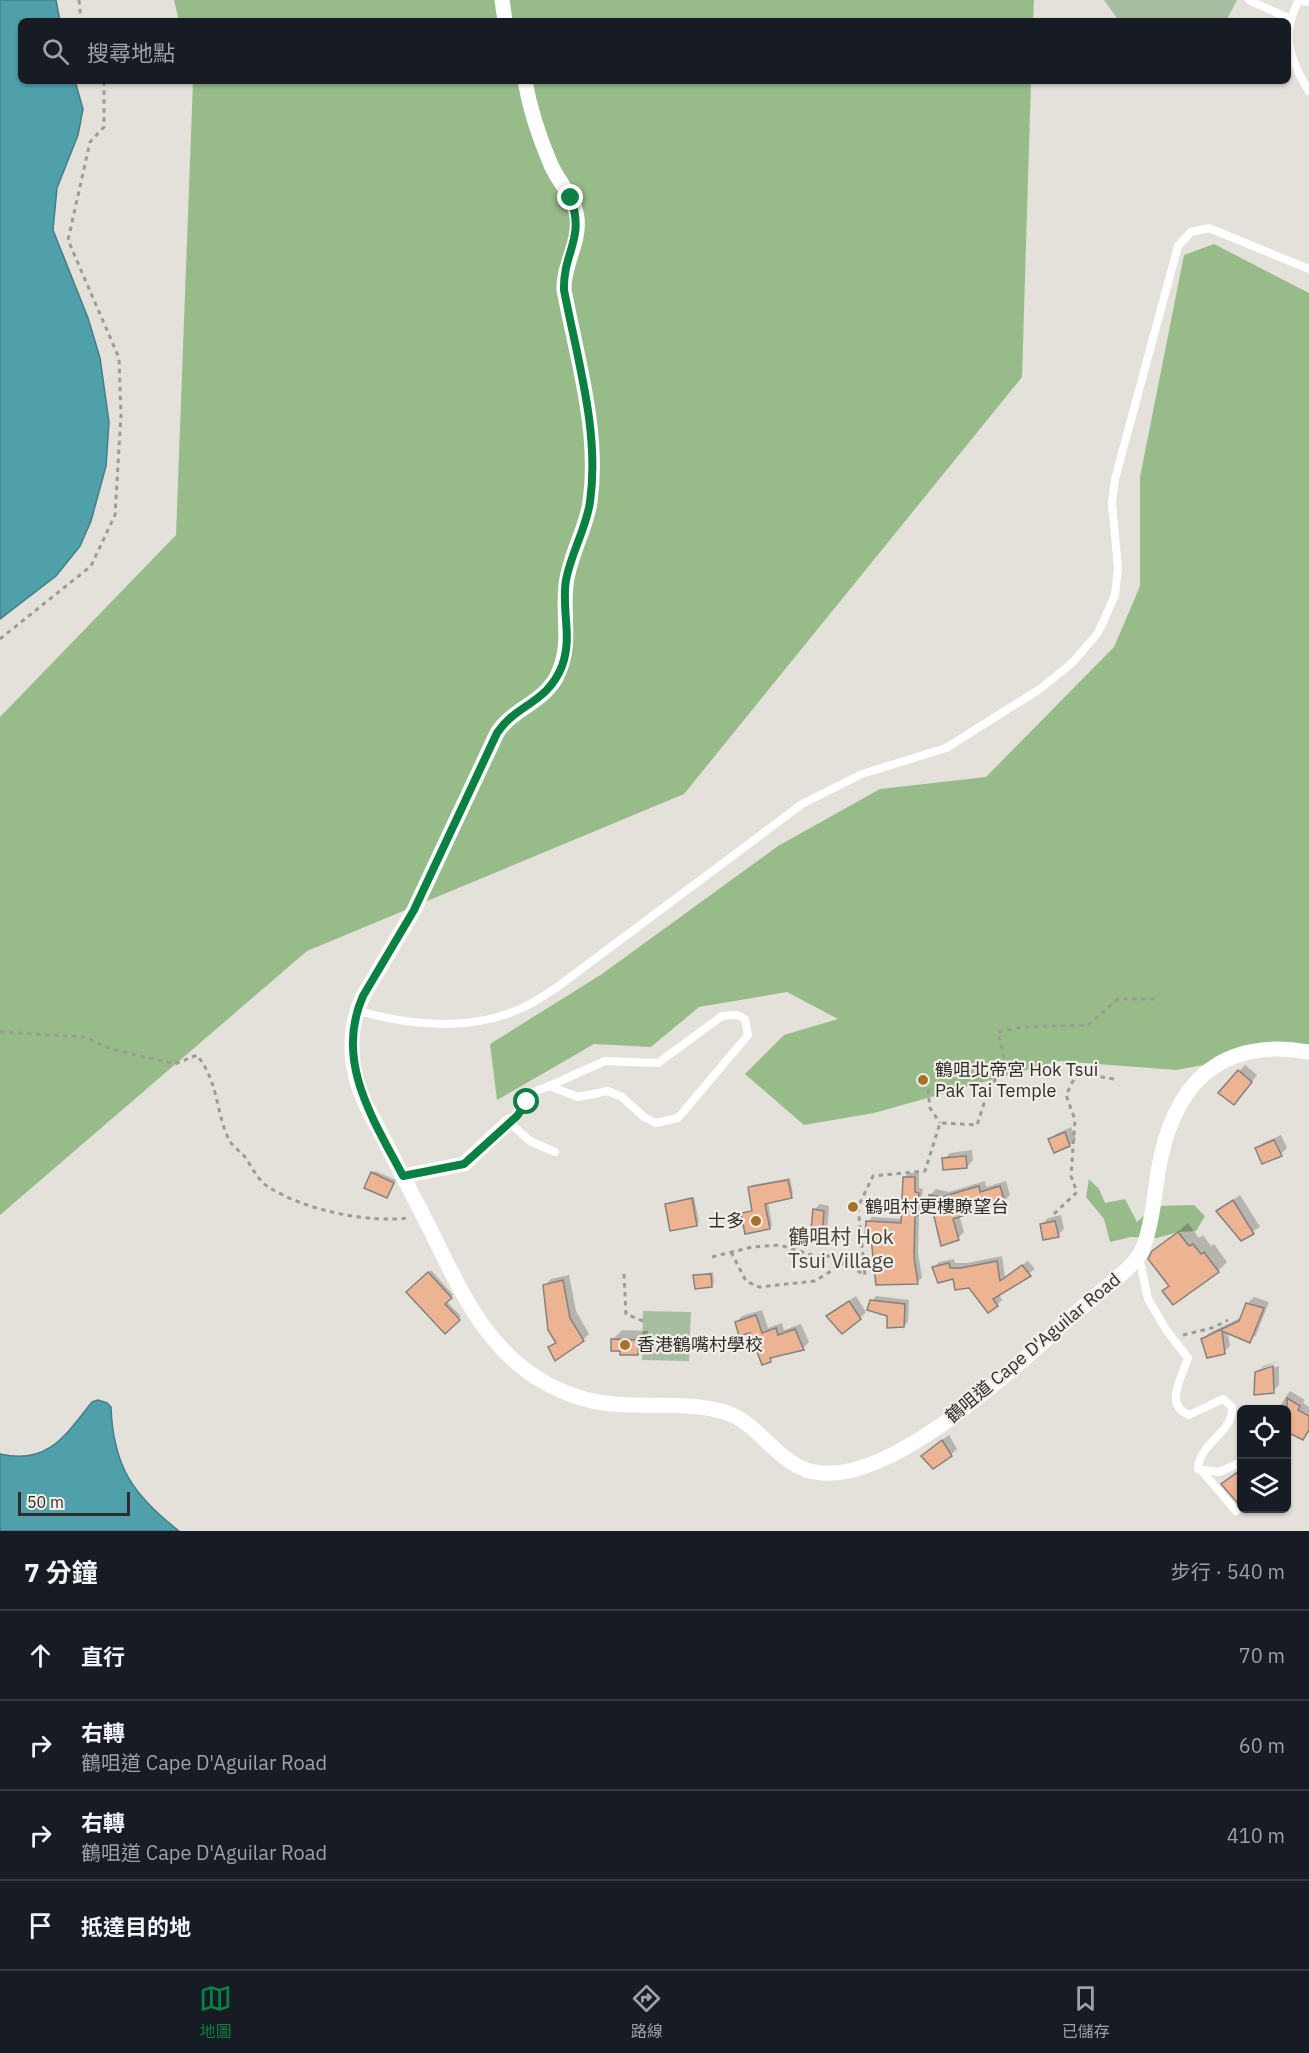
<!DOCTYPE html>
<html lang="zh-TW">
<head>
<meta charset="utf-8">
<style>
  body { margin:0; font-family:"IBM Plex Sans","Noto Sans TC",sans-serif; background:#20242c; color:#f1f3f6 }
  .controls { position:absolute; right:18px; bottom:18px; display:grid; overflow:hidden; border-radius:9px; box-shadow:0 2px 4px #0004 }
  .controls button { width:54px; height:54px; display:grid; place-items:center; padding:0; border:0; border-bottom:2px solid #363941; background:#171b24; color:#f1f3f6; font:30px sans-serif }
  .scale { position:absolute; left:18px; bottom:15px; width:112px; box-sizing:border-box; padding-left:6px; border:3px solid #2f2d2b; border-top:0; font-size:16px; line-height:21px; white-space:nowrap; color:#2f2d2b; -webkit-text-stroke:4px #f2eee7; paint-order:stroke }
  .stop { position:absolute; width:18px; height:18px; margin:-14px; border:4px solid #0b8043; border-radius:50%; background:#fff }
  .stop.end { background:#0b8043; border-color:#fff; box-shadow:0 2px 6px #0008 }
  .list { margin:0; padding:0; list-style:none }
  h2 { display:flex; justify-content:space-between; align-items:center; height:78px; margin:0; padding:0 24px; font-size:26px }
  h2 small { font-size:20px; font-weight:400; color:#9ea1a6 }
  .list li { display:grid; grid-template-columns:39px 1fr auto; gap:18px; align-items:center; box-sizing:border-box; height:90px; padding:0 24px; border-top:2px solid #363941 }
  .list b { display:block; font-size:22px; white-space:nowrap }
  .list p { margin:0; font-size:20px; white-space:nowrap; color:#9ea1a6 }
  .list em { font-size:20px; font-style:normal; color:#9ea1a6 }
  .icon { flex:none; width:33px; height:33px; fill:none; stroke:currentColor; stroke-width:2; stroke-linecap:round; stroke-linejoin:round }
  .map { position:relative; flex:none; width:1309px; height:1531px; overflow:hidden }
  .search { position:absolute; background:#171b24; box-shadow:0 2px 4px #0004; left:18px; right:18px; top:18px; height:66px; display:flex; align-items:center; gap:15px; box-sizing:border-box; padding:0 21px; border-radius:9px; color:#9ea1a6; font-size:22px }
  .sheet { height:438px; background:#171b24 }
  nav { display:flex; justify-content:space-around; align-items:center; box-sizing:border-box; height:84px; border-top:2px solid #363941; background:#171b24; font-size:16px; color:#9ea1a6 }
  nav a { display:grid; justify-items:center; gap:3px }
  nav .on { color:#0b8043 }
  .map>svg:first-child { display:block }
  .green { fill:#a7bd9f }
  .forest { fill:#97bc8a }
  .water { fill:#4fa0ab; stroke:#457e85; stroke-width:1.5 }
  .shadow { fill:#0003 }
  .building { fill:#ecb492; stroke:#87807c; stroke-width:1.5 }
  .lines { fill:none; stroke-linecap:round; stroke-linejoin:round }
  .path { stroke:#9d9b96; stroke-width:3; stroke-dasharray:4.5 4.5; stroke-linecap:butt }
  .service { stroke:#fff; stroke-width:8 }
  .minor { stroke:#fff; stroke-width:15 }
  .route { stroke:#0b8043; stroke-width:8 }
  .poi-dot { fill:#a8712d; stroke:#f2eee7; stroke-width:2 }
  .labels { text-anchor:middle; stroke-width:4.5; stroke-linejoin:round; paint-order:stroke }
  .poi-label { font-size:18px; fill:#2f2d2b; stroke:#f2eee7; text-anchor:start }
  .street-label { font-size:18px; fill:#2f2d2b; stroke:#f2eee7 }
  .quarter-label { font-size:21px; fill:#47443e; stroke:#f2eee7 }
</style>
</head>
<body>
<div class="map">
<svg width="1309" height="1531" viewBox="0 0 1309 1531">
  <rect width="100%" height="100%" fill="#e4e1da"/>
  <!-- green -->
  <g class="green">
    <path d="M1104 0H1237L1226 21H1119Z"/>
    <path d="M643 1311 691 1312 689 1361 642 1360Z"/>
  </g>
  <!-- forest -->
  <g class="forest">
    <path d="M174 0H1034L1033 21H179Z"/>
    <path d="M193 81H1031L1022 377 684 794 307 951 0 1215V717L176 535Z"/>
    <path d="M1214 244 1309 293V1046L1176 1070 1059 1061 874 1113 804 1125 745 1074 784 1035 838 1019 787 992 699 1007 651 1047 594 1044 497 1100 490 1044 602 974 778 846 880 789 986 777 1114 647 1140 586V477L1184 255Z"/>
    <path d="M1089 1179 1099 1189 1105 1203 1125 1199 1137 1222 1154 1206 1194 1205 1205 1216 1196 1231 1178 1232 1157 1238 1131 1237 1110 1242 1104 1219 1086 1197Z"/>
  </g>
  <!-- water -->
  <g class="water">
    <path d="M0 0H56L60 21H21V81H75L83 109 78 135 57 188 53 230 88 318 100 358 109 422 106 466 91 521 80 546 56 576 0 619Z"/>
    <path d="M98 1400 107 1403 111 1407C113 1467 134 1496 179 1531H0V1454C48 1465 65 1436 92 1402Z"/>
  </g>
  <!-- shadow -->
  <g class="shadow">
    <path d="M1245 1065 1257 1075 1240 1097 1220 1093Z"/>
    <path d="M1071 1127 1076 1139 1070 1145 1050 1140 1056 1134Z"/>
    <path d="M1281 1135 1287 1148 1281 1154 1257 1149 1263 1143Z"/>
    <path d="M972 1150 973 1160 967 1167 944 1159 950 1153Z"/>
    <path d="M375 1171 396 1180 387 1197 372 1173Z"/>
    <path d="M909 1173H919V1188L923 1189 919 1212 918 1252 922 1278 917 1282 873 1237 868 1222 872 1217 902 1219 905 1177Z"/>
    <path d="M790 1178 793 1194 768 1202 772 1225 770 1228 743 1214 753 1210 750 1188 752 1185Z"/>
    <path d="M985 1181 986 1187 1006 1181 1010 1195 1004 1201 959 1215 964 1232 958 1238 930 1195 936 1189 949 1192Z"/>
    <path d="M1240 1195 1260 1227 1241 1239 1218 1211Z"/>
    <path d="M694 1197 699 1222 697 1224 667 1204Z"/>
    <path d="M820 1204 829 1206 827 1232 821 1238 814 1210Z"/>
    <path d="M1061 1215 1064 1229 1058 1235 1042 1224 1048 1218Z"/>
    <path d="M1188 1223 1199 1238 1203 1235 1211 1246 1214 1244 1227 1262 1218 1271 1170 1285 1153 1252Z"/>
    <path d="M1002 1256 1005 1277 1028 1261 1035 1269 999 1294 1002 1300 997 1305 934 1267 939 1262 954 1259 955 1263H967Z"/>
    <path d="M431 1270 453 1295 446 1301 461 1316 445 1332 408 1292Z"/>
    <path d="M713 1272 714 1283 711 1286 695 1275Z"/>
    <path d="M569 1275 576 1311 589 1334 583 1340 550 1348 557 1341 545 1285 551 1279Z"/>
    <path d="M856 1296 866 1312 860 1318 828 1316Z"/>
    <path d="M876 1296 909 1300 908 1322 904 1326 889 1315 872 1301Z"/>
    <path d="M1254 1297 1269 1302 1256 1335 1249 1341 1228 1333 1230 1346 1224 1352 1203 1340 1209 1333 1242 1317 1248 1303Z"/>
    <path d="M762 1310 768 1328 782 1323 784 1330 801 1324 809 1342 803 1348 776 1355 770 1361 751 1331 736 1322 742 1316Z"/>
    <path d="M622 1330 648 1331 647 1344 638 1354 622 1350 612 1340Z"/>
    <path d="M1279 1361 1260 1369V1372L1279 1366V1385L1273 1391 1256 1373 1263 1366Z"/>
    <path d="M1290 1391 1305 1400 1303 1403 1309 1407V1432L1302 1439 1286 1432V1410H1277Z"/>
    <path d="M949 1435 957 1449 951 1455 929 1450Z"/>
    <path d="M1242 1508H1254L1246 1514Z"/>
  </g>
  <!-- building -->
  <g class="building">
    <path d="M1238 1070 1252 1082 1234 1105 1218 1093Z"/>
    <path d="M1065 1132 1070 1146 1054 1153 1048 1139Z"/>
    <path d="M1274 1140 1282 1156 1262 1164 1255 1148Z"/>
    <path d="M966 1156 967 1168 943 1170 942 1158Z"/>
    <path d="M371 1172 394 1183 387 1198 364 1188Z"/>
    <path d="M903 1177H915V1192L919 1193 918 1215 915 1216 914 1257 918 1284 876 1285 871 1239 865 1238 866 1221 901 1223Z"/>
    <path d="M788 1180 792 1198 765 1204 770 1229 745 1234 741 1213 752 1211 748 1187Z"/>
    <path d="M979 1186 980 1192 1000 1186 1005 1202 953 1219 959 1240 941 1246 929 1195 942 1197Z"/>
    <path d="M692 1198 697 1226 670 1231 665 1204Z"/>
    <path d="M1233 1200 1254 1234 1241 1241 1216 1211Z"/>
    <path d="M813 1209 824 1211 822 1239 810 1240Z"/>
    <path d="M1055 1221 1059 1237 1043 1240 1040 1224Z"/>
    <path d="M1178 1232 1189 1246 1193 1244 1201 1254 1204 1252 1219 1272 1173 1305 1162 1291 1169 1286 1148 1259 1152 1251Z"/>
    <path d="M997 1261 1000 1281 1022 1265 1031 1276 993 1299 998 1306 988 1313 969 1288 955 1290 953 1279 938 1283 932 1267 949 1263 950 1268H961Z"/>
    <path d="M428 1272 452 1298 445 1304 460 1320 445 1334 406 1292Z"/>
    <path d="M711 1274 712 1287 695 1289 693 1275Z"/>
    <path d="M563 1280 570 1318 584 1341 555 1361 548 1347 556 1343 548 1330 543 1285Z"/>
    <path d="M870 1300 905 1304 904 1327 887 1328V1316L867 1310Z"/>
    <path d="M849 1301 861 1319 842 1334 826 1316Z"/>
    <path d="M1246 1303 1264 1308 1250 1343 1222 1331 1225 1354 1207 1358 1201 1339 1239 1321Z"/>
    <path d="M756 1315 762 1333 776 1328 778 1335 795 1329 804 1350 770 1358 771 1362 762 1365 750 1333 739 1336 735 1322Z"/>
    <path d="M611 1339 639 1340 638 1355H620V1351H611Z"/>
    <path d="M1273 1366 1274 1393 1254 1395 1255 1372Z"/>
    <path d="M1287 1398 1300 1406 1298 1410 1309 1416V1430L1303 1440 1287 1432Z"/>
    <path d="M942 1440 952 1456 933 1469 921 1456Z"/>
    <path d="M1242 1469V1508L1221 1484Z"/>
  </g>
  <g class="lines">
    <!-- path -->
    <g class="path">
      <path d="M79 0 81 21"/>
      <path d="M0 639 91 566 115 515 121 415 119 358 68 240 90 142 104 127V81"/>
      <path d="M0 1032 85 1037 111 1049 175 1064 197 1055C219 1083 215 1110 229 1140 233 1147 240 1151 245 1157 252 1167 257 1179 267 1186 303 1210 367 1223 409 1218"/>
      <path d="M928 1089 930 1108 940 1123"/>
      <path d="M1054 1214 1077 1192 1071 1176 1075 1120 1066 1095 1077 1073 1114 1079"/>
      <path d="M731 1252 746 1281 759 1287 815 1281 844 1263 865 1275 858 1207 873 1176 925 1171 940 1123 977 1125 988 1091 1001 1071 1004 1057 998 1032 1022 1027 1088 1025 1118 999H1157"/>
      <path d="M712 1257 752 1247 780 1245 815 1256H831L844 1263"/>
      <path d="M624 1274 626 1314 643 1321"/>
      <path d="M1183 1335 1212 1328 1228 1320"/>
    </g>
    <!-- service -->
    <g class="service">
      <path d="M1249 0 1290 19"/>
      <path d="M1299 0C1280 34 1290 61 1309 91"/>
      <path d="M1298 1 1309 2"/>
      <path d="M356 1010C409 1026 473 1032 524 1007 535 1002 546 994 556 988L802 804 862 774 946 748 1040 689 1072 663 1098 633 1115 595 1118 569 1112 503 1115 479 1178 246 1191 232 1209 228 1309 269"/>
      <path d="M549 1086 578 1097 608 1091 622 1097 644 1117 656 1123 678 1118 748 1035 745 1019 737 1015 722 1016 658 1063 605 1061 549 1086 534 1092 509 1122 530 1141 555 1152"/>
      <path d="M1139 1257 1148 1299 1167 1331 1188 1358C1183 1375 1163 1405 1189 1415L1223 1399 1232 1407C1234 1432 1198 1444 1198 1469L1219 1472 1242 1462"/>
      <path d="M1201 1470 1236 1511"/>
    </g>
    <!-- minor -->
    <g class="minor">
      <path d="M502 0 505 21"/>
      <path d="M525 81C530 110 539 137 551 165 559 183 575 198 577 218 580 243 563 265 564 290 577 358 600 433 590 502 586 530 569 556 566 585 562 618 573 646 556 678 541 704 512 709 497 733L414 910 363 996C347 1030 349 1069 365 1103 386 1143 406 1183 427 1223 464 1297 493 1371 581 1398 627 1412 676 1399 721 1411 762 1421 777 1470 822 1473 899 1480 1022 1360 1078 1311 1092 1298 1129 1271 1138 1257 1150 1241 1155 1193 1158 1172 1172 1087 1217 1036 1309 1052"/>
      <path d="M403 1176 464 1164 509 1122"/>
    </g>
  </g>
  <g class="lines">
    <!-- route -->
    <path class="route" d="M527 1102 517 1116 464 1164 403 1176C373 1119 334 1061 363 996L414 910 497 733C516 704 547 704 562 666 573 637 561 609 566 580 571 553 586 529 590 502 600 433 577 358 564 290 563 251 585 241 571 198"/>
  </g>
  <!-- markers -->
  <g class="poi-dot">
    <circle cx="923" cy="1080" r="6"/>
    <circle cx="853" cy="1207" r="6"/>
    <circle cx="756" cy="1221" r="6"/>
    <circle cx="625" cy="1345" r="6"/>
  </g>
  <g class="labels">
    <!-- poi labels -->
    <g class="poi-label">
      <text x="935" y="1076">鶴咀北帝宮 Hok Tsui<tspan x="935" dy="21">Pak Tai Temple</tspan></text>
      <text x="865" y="1213">鶴咀村更樓瞭望台</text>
      <text x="744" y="1227" text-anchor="end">士多</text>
      <text x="637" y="1351">香港鶴嘴村學校</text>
    </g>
    <!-- street labels -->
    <g class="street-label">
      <text transform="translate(1033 1348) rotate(-40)" y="6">鶴咀道 Cape D'Aguilar Road</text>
    </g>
    <!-- quarter labels -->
    <g class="quarter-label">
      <text x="841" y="1244">鶴咀村 Hok<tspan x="841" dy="24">Tsui Village</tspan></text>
    </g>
  </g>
</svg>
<div class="controls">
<button><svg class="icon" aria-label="locate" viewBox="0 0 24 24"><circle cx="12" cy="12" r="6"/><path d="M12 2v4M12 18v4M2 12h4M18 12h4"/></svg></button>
<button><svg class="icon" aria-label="layers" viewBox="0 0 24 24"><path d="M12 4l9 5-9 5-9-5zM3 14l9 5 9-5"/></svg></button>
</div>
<div class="scale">50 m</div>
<div class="stop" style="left:527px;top:1102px"></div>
<div class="stop end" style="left:571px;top:198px"></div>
<div class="search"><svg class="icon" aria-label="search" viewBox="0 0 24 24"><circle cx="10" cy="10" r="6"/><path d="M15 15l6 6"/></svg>搜尋地點</div>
</div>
<section class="sheet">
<h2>7 分鐘<small>步行 · 540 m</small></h2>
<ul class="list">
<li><svg class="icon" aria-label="ahead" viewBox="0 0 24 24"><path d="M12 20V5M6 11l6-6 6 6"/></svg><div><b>直行</b></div><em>70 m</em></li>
<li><svg class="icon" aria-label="right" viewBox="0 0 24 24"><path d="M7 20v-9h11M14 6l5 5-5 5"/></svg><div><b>右轉</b><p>鶴咀道 Cape D'Aguilar Road</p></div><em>60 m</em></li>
<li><svg class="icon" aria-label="right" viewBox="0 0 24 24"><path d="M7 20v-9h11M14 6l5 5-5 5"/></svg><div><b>右轉</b><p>鶴咀道 Cape D'Aguilar Road</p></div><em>410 m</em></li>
<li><svg class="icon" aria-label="arrive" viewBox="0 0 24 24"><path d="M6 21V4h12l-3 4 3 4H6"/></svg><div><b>抵達目的地</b></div></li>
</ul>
</section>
<nav>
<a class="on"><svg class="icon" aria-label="map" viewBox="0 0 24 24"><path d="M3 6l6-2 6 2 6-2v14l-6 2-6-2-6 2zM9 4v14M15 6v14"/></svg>地圖</a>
<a><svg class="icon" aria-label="directions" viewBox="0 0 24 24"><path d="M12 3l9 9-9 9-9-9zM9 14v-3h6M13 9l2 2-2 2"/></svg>路線</a>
<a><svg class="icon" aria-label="saved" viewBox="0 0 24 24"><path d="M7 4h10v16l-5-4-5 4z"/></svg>已儲存</a>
</nav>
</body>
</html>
